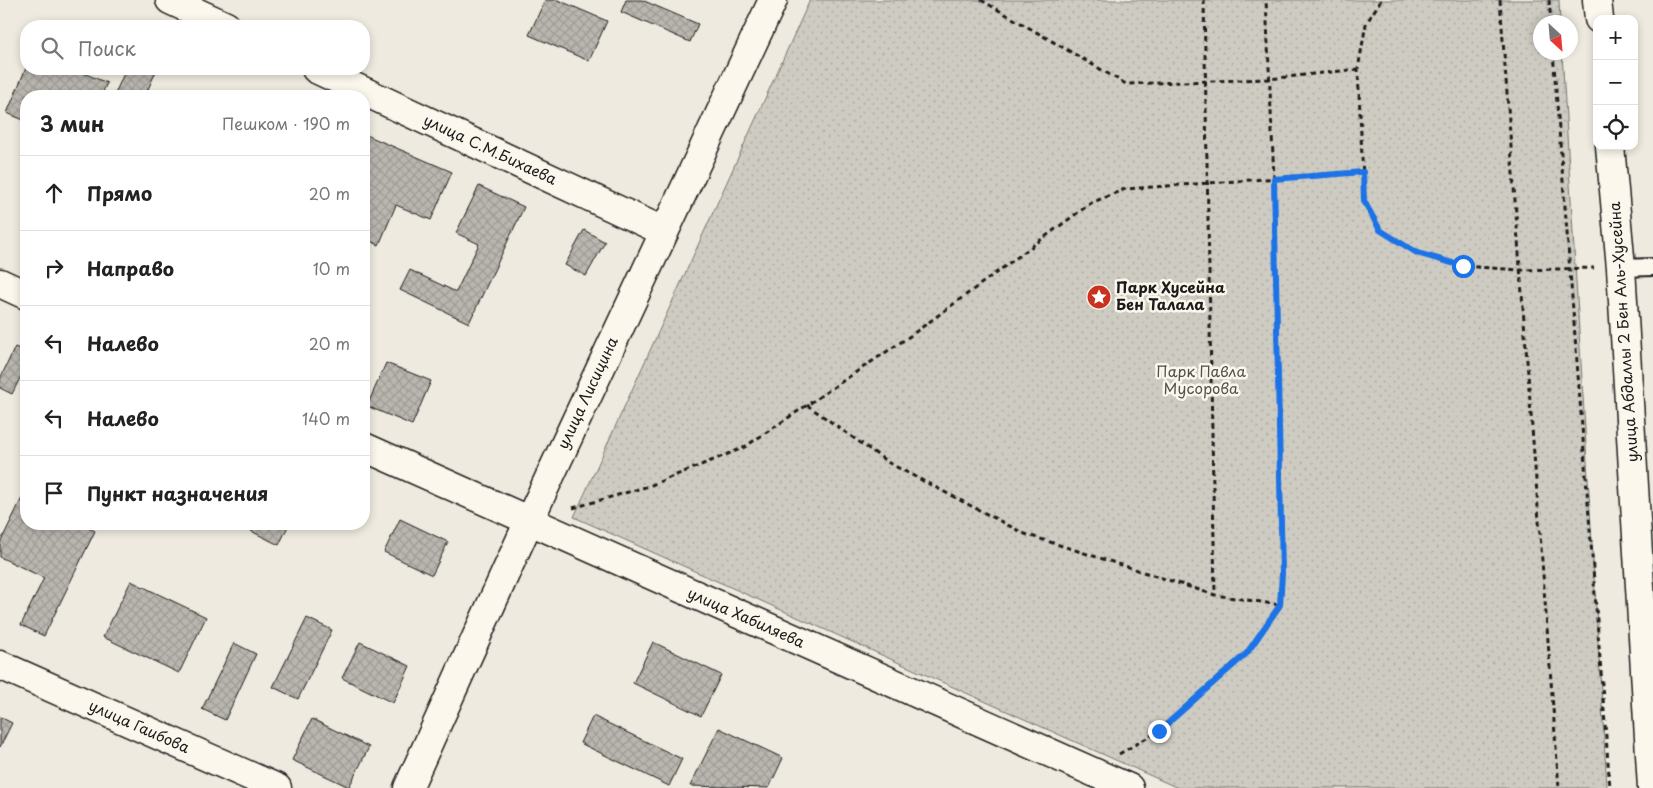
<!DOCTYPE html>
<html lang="ru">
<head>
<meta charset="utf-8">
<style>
  body { margin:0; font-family:"Playpen Sans",sans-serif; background:#f6f6f6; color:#222 }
  .controls { position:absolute; right:15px; top:15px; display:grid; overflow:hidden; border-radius:10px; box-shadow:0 2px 8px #0003 }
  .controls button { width:45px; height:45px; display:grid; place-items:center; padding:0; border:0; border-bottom:1px solid #e0e0e0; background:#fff; color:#222; font:25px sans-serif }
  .compass { position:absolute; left:1533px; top:15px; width:45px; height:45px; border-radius:50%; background:#fff; box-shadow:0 2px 8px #0003; rotate:154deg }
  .stop { position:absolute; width:15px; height:15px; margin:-11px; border:4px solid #1a73e8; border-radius:50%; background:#fff }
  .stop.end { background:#1a73e8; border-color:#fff; box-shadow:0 1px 5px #0008 }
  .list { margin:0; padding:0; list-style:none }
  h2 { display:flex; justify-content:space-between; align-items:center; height:65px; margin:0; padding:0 20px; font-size:21px }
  h2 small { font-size:16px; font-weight:400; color:#767676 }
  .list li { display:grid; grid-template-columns:32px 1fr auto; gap:15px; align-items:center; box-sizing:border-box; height:75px; padding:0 20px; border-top:1px solid #e0e0e0 }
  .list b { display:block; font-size:19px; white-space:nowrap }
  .list em { font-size:16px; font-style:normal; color:#767676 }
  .icon { flex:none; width:28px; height:28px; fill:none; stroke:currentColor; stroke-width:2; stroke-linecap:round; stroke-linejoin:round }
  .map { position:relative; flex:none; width:1653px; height:788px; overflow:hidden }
  .search { position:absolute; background:#fff; box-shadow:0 2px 8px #0003; left:20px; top:20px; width:350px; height:55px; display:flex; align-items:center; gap:12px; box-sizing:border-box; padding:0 18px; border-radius:20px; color:#767676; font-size:19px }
  .panel { position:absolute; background:#fff; box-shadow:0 2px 8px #0003; left:20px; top:90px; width:350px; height:440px; border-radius:20px }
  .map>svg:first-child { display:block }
  .grass { fill:url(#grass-dots); stroke:#75746f }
  .building { fill:url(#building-cross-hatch); stroke:#1c1c1c }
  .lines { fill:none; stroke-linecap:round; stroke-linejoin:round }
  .service-casing { stroke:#1c1c1c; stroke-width:20 }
  .minor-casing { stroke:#1c1c1c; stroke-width:31 }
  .tertiary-casing { stroke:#1c1c1c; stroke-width:31 }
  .secondary-casing { stroke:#1c1c1c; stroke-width:31 }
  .path { stroke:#1c1c1c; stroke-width:3; stroke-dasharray:5 4; stroke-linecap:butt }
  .service { stroke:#fbf7ec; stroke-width:16 }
  .minor { stroke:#fbf7ec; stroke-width:28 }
  .tertiary { stroke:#fbf7ec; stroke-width:28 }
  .secondary { stroke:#fbf7ec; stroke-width:28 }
  .route { stroke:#1a73e8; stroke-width:6 }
  .labels { text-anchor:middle; stroke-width:5; stroke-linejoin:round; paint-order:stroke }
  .street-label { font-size:15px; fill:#1c1c1c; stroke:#fbf7ec }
  .poi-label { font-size:15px; font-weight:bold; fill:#1c1c1c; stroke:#fbf7ec; text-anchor:start }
  .park-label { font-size:15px; fill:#51514e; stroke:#fbf7ec }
</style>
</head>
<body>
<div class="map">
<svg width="1653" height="788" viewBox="0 0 1653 788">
  <defs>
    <pattern id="grass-dots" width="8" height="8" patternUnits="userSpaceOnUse" patternTransform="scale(1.25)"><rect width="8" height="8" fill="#ceccc2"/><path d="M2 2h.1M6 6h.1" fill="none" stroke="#b0afa6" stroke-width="1.8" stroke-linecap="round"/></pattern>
    <pattern id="building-cross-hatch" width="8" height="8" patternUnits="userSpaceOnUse" patternTransform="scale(1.25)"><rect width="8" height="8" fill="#b9b6af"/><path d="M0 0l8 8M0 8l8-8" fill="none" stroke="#9e9c96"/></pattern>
  </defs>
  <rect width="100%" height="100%" fill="#eeeadf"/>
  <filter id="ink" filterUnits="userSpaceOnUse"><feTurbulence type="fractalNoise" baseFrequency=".02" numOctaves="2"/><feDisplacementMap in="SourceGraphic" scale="10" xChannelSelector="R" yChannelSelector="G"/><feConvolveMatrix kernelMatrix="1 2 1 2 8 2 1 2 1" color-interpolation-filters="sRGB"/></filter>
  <g filter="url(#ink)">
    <!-- grass -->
    <path class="grass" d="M810 0H1559L1560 22H1540V52L1562 53 1607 788H1178L574 517Z"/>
    <!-- building -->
    <g class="building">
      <path d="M545 0H558L607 21 589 61 529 35Z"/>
      <path d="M626 0H642L698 24 690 42 621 12Z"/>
      <path d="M26 68 74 69 107 83 101 96H26V121L7 113Z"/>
      <path d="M126 69H157L145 96H114Z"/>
      <path d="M364 134 452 172 431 220 396 205 379 245 364 238Z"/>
      <path d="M479 186 524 207 469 323 400 290 410 270 456 292 479 244 456 233Z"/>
      <path d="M584 230 605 242 586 276 565 265Z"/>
      <path d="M15 347 26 352V366L12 394 0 388V379Z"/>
      <path d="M386 363 431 381 412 425 367 406Z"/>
      <path d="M23 496 26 497V524H81L95 531 44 636 21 625 44 578 0 557V543Z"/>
      <path d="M400 519 448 542 432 575 384 552Z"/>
      <path d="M254 524H289L279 545 251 531Z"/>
      <path d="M131 581 206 617 179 673 103 637Z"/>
      <path d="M307 618 332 630 298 699 273 687Z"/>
      <path d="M360 642 410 666 393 703 342 678Z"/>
      <path d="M653 642 721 675 701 716 633 683Z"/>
      <path d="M234 643 256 654 225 720 202 709Z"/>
      <path d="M593 716 682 759 669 786 580 743Z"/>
      <path d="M0 717 12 723 0 747Z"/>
      <path d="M312 719 369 747 349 787 292 760Z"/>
      <path d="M719 728 783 758 769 788 690 786Z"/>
    </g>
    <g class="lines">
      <defs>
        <path id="service" d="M1621 268 1653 267"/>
        <g id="minor">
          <path d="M170 0 226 26"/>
          <path d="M316 69 663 231"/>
          <path d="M0 283 26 295"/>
          <path d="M364 447 1129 788"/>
          <path d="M0 665 277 788"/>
        </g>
        <path id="tertiary" d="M408 788 529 521 773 0"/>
        <g id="secondary">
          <path d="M1597 0 1599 19"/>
          <path d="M1610 146 1621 268 1652 788"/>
        </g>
      </defs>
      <!-- service casing -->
      <use href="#service" class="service-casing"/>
      <!-- minor casing -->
      <use href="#minor" class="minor-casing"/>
      <!-- tertiary casing -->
      <use href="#tertiary" class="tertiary-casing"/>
      <!-- secondary casing -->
      <use href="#secondary" class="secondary-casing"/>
      <!-- path -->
      <g class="path">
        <path d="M981 0 1126 84 1269 79 1358 69"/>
        <path d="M1204 0 1215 595"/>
        <path d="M1381 0 1366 24 1358 69 1364 201 1380 230 1417 253 1463 266 1520 270 1594 268"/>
        <path d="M1500 0 1559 788"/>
        <path d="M1549 0 1551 22"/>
        <path d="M1553 52 1610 788"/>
        <path d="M807 405 889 463 1025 534 1215 595 1280 605"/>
        <path d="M573 508 649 486 743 448 910 336 1091 203 1125 189 1363 172"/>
        <path d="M1119 754 1159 731 1247 653 1280 605 1282 574 1274 179 1266 0"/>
      </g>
      <!-- service -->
      <use href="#service" class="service"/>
      <!-- minor -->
      <use href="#minor" class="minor"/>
      <!-- tertiary -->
      <use href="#tertiary" class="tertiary"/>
      <!-- secondary -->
      <use href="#secondary" class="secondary"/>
    </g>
  </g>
  <g class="lines" filter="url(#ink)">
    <!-- route -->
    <path class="route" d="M1159 731 1247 653 1280 605 1282 574 1274 179 1363 172 1364 201 1380 230 1417 253 1463 266"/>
  </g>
  <!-- icons -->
  <defs>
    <symbol id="sight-disc" viewBox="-11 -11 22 22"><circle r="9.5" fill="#c8321e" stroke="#fbf7ec"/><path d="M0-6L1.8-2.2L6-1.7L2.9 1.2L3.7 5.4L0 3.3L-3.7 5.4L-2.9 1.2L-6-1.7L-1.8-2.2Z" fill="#fff"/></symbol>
  </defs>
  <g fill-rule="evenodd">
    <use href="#sight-disc" x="1085" y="283" width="28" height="28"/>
  </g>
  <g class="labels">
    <!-- street labels -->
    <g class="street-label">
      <text transform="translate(490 150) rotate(25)" y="5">улица С.М.Бихаева</text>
      <text transform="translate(1624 332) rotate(-94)" y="5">улица Абдаллы 2 Бен Аль-Хусейна</text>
      <text transform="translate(588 393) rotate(-65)" y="5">улица Лисицина</text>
      <text transform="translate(746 618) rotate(24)" y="5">улица Хабиляева</text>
      <text transform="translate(139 727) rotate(24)" y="5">улица Гаибова</text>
    </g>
    <!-- poi labels -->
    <g class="poi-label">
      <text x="1116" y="293">Парк Хусейна<tspan x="1116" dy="17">Бен Талала</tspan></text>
    </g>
    <!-- park labels -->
    <g class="park-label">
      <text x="1201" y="377">Парк Павла<tspan x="1201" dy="17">Мусорова</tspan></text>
    </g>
  </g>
</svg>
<div class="controls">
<button>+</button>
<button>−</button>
<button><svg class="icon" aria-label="locate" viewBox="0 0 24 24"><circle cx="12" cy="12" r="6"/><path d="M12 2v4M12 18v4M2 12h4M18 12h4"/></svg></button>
</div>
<svg class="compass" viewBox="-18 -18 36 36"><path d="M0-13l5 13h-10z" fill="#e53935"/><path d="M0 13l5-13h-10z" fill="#767676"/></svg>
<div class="stop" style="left:1463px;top:266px"></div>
<div class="stop end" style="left:1159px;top:731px"></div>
<div class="search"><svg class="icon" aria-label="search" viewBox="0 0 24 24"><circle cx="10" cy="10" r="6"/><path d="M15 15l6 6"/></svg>Поиск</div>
<section class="panel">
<h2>3 мин<small>Пешком · 190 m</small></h2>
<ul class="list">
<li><svg class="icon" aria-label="ahead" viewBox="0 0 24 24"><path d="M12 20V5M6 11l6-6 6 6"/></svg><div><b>Прямо</b></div><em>20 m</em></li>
<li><svg class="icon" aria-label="right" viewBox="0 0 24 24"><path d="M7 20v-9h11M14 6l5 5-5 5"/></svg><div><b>Направо</b></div><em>10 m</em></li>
<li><svg class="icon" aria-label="left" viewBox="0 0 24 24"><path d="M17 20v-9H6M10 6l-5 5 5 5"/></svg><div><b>Налево</b></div><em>20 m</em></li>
<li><svg class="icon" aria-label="left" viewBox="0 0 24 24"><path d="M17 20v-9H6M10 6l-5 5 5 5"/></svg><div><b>Налево</b></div><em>140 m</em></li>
<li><svg class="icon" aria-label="arrive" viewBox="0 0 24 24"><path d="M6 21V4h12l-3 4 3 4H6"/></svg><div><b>Пункт назначения</b></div></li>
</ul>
</section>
</div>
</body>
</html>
